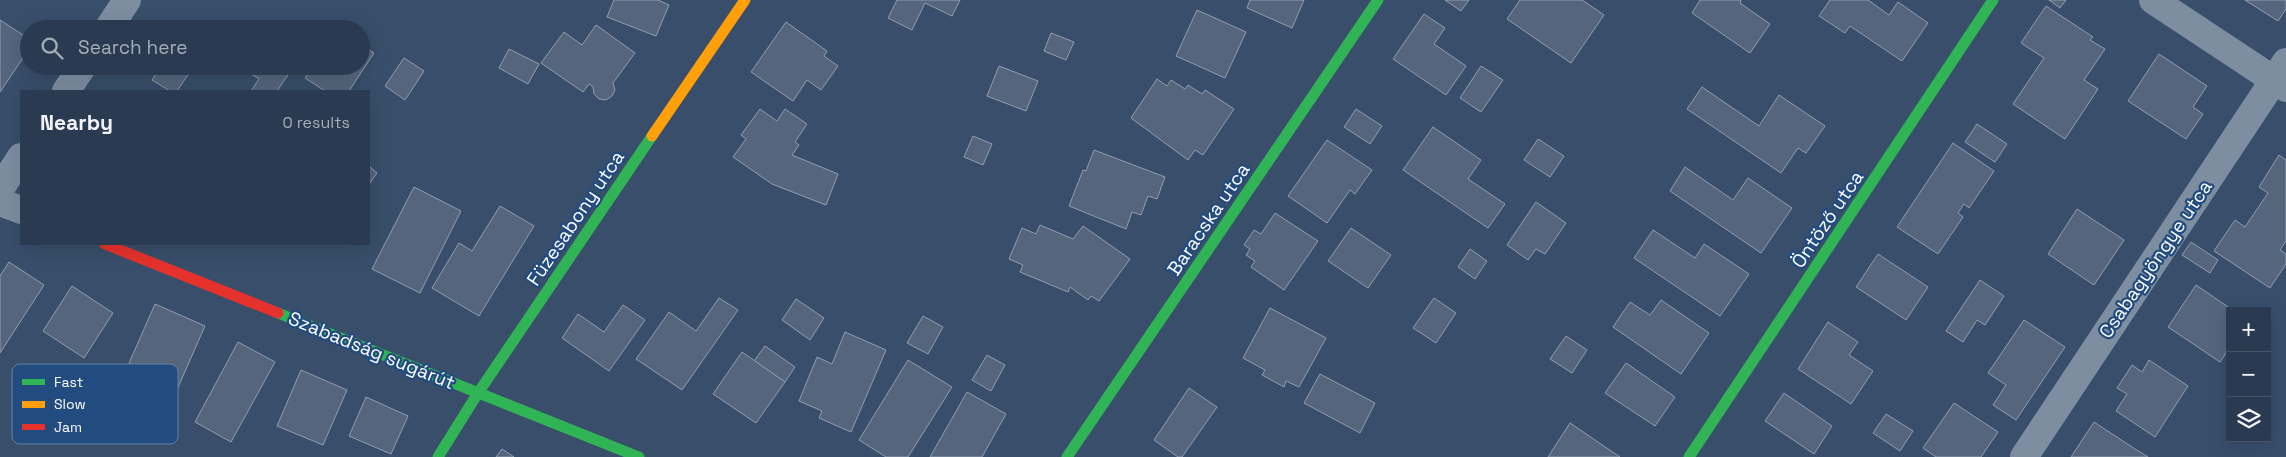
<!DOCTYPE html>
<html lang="en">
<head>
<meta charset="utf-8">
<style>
  body { margin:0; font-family:"Space Grotesk",sans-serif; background:#324157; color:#f1f3f6 }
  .controls { position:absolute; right:15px; bottom:15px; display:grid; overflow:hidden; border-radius:0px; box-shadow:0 5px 20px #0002 }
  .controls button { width:45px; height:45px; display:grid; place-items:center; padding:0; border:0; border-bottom:1px solid #465467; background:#2a3a50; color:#f1f3f6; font:25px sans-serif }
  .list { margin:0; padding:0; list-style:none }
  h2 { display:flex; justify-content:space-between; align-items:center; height:65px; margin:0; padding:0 20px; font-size:21px }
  h2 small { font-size:16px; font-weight:400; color:#a5adb7 }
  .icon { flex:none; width:28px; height:28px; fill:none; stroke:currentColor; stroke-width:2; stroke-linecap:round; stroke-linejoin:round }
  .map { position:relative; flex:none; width:2286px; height:457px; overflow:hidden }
  .search { position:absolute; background:#2a3a50; box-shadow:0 5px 20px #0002; left:20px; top:20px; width:350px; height:55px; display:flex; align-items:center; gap:12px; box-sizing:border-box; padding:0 18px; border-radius:28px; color:#a5adb7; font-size:19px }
  .panel { position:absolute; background:#2a3a50; box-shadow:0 5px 20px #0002; left:20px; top:90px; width:350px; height:155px; border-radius:0px }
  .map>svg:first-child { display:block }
  .building { fill:#54657c; stroke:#919eaf }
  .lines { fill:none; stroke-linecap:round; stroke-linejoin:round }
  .street { stroke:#7d8ea1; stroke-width:28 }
  .fast { stroke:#30b455; stroke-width:11 }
  .slow { stroke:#ff9f0a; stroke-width:11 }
  .jam { stroke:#e5322d; stroke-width:11 }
  .labels { text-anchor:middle; stroke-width:4.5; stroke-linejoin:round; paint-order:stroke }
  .street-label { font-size:19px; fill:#fff; stroke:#224c80 }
  .key { fill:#224c80; stroke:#6482a6; stroke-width:1 }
  .key-label { font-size:14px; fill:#fff }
</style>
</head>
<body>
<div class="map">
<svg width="2286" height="457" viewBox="0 0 2286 457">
  <rect width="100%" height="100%" fill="#384e6a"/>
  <!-- building -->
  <g class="building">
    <path d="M614 0H658L669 5 656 36 607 17Z"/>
    <path d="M897 0H960L952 16 925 3 912 30 888 18Z"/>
    <path d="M1250 0H1304L1292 28 1247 8Z"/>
    <path d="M1445 0H1469L1461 11Z"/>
    <path d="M1520 0H1582L1604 15 1571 63 1507 19Z"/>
    <path d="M1700 0H1741L1740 3 1770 24 1750 53 1692 13Z"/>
    <path d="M1830 0H1868L1889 15 1898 2 1928 23 1902 61 1850 26 1845 33 1819 16Z"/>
    <path d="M2049 0H2066L2060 8Z"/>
    <path d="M2245 0H2286V9L2278 21Z"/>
    <path d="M2046 6 2093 37 2090 40 2105 49 2084 80 2098 89 2065 139 2013 104 2044 58 2021 43Z"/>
    <path d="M1197 10 1246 32 1225 78 1176 56Z"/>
    <path d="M1424 14 1445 28 1434 44 1466 66 1446 95 1393 59Z"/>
    <path d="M0 20 29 39V49L0 92Z"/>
    <path d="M786 22 827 51 824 56 838 66 821 90 807 80 793 101 751 72Z"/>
    <path d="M596 25 635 53 613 83 615 90 612 96 606 100 599 99 594 94 593 87 589 84 583 92 541 63 564 32 582 45Z"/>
    <path d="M1051 33 1074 42 1066 60 1044 51Z"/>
    <path d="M361 45 374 53 349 91H325L305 78 313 66H361Z"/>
    <path d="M509 49 539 64 528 84 499 68Z"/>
    <path d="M2159 54 2207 86 2193 107 2203 114 2186 139 2128 101Z"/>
    <path d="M404 58 424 71 405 100 385 86Z"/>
    <path d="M161 66H194L177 91H170L152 80Z"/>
    <path d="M256 66H288L292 69 277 91H251L259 79 251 74Z"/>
    <path d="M999 66 1038 81 1026 111 987 96Z"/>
    <path d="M1481 66 1503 80 1481 112 1460 98Z"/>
    <path d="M1157 79 1167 86 1171 80 1185 89 1188 85 1202 94 1205 90 1234 109 1203 155 1195 150 1188 160 1131 118Z"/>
    <path d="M1702 87 1759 126 1779 95 1825 126 1806 153 1798 148 1781 173 1687 109Z"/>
    <path d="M760 109 777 121 785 109 807 124 795 142 799 145 792 155 838 174 826 205 772 184 733 157 746 139 741 135Z"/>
    <path d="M1356 109 1382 126 1370 144 1344 127Z"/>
    <path d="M1977 124 2007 144 1995 162 1965 142Z"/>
    <path d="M1433 127 1481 160 1468 179 1505 204 1488 228 1403 170Z"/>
    <path d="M973 136 992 144 983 165 964 157Z"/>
    <path d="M1538 139 1564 156 1550 177 1524 160Z"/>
    <path d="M1327 140 1372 170 1355 194 1350 190 1327 223 1288 196Z"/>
    <path d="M1953 143 1994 171 1969 208 1964 204 1958 213 1963 217 1938 254 1897 227Z"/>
    <path d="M1094 150 1165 177 1157 199 1148 196 1141 215 1132 212 1126 229 1069 206 1083 170 1086 171Z"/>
    <path d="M2279 155 2286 160V241L2280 250 2286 254V264L2270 288 2214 251 2235 220 2245 227 2268 193 2259 187Z"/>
    <path d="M369 166 377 173 369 184Z"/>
    <path d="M1685 167 1733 200 1748 178 1792 208 1761 253 1670 191Z"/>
    <path d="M414 187 461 211 420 293 372 269Z"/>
    <path d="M1536 202 1566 223 1545 254 1536 249 1528 260 1507 245Z"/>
    <path d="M500 206 534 226 479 316 432 288 459 243 472 251Z"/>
    <path d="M2077 209 2124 240 2094 285 2048 254Z"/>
    <path d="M1275 213 1318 241 1284 290 1251 267 1255 261 1246 255 1250 249 1244 245 1254 230 1261 234Z"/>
    <path d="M1040 225 1073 239 1083 226 1130 259 1099 301 1091 296 1088 300 1070 287 1068 292 1020 272 1023 265 1009 259 1022 228 1036 234Z"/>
    <path d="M1351 228 1391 255 1368 288 1328 261Z"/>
    <path d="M1653 230 1695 258 1704 244 1749 274 1720 316 1634 258Z"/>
    <path d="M2191 242 2218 260 2210 273 2182 255Z"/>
    <path d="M1470 249 1487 261 1475 279 1458 267Z"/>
    <path d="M1878 254 1928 287 1906 320 1856 287Z"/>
    <path d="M9 262 44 285 0 353V276Z"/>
    <path d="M1980 280 2004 296 1985 325 1977 320 1963 342 1946 331Z"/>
    <path d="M2196 285 2234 311H2230V347L2220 362 2168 327Z"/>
    <path d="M72 286 113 313 84 358 43 331Z"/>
    <path d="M719 298 738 310 682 390 636 359 669 312 696 331Z"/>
    <path d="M1434 298 1456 313 1436 343 1413 328Z"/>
    <path d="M796 299 824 318 810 340 782 320Z"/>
    <path d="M1661 300 1709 333 1681 374 1613 327 1630 302 1650 315Z"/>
    <path d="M155 304 205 326 176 392 126 370Z"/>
    <path d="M623 305 645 320 609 371 562 338 578 314 604 332Z"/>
    <path d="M1270 308 1326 338 1299 387 1286 381 1284 387 1262 375 1265 370 1243 358Z"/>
    <path d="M923 316 943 327 928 354 907 343Z"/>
    <path d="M2024 320 2065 347 2016 420 1993 405 2006 385 1988 373Z"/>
    <path d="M1828 322 1858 342 1849 355 1873 371 1851 404 1798 369Z"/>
    <path d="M845 332 886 350 851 432 819 418 822 411 799 401 817 357 832 364Z"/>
    <path d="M1566 336 1587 350 1572 373 1550 359Z"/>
    <path d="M238 342 275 362 231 442 195 422Z"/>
    <path d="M765 346 795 367 785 382 754 361Z"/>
    <path d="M742 352 785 382 756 423 713 394Z"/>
    <path d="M987 355 1005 365 991 391 972 380Z"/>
    <path d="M908 360 952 387 908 457H886L859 440Z"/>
    <path d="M2149 360 2188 386 2155 437 2116 411 2127 394 2117 388 2132 365 2142 372Z"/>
    <path d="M1626 363 1675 397 1655 426 1605 393Z"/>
    <path d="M301 370 347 390 323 445 277 426Z"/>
    <path d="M1320 374 1375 403 1360 433 1304 403Z"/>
    <path d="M1189 388 1217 407 1182 457H1178L1154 440Z"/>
    <path d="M967 392 1006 414 982 457H930Z"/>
    <path d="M1784 393 1832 426 1814 454 1765 421Z"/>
    <path d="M366 397 408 416 391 454 349 436Z"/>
    <path d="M1954 403 1998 432 1981 457H1936L1923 448Z"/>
    <path d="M1886 414 1913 431 1900 451 1873 433Z"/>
    <path d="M2094 422 2135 449 2148 457H2071Z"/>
    <path d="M1570 423 1620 457H1548Z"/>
    <path d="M502 449 514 457H496Z"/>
  </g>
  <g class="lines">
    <!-- street -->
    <g class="street">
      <path d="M2153 0 2286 88"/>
      <path d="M108 29 127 0"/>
      <path d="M66 91 83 66"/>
      <path d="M0 189 21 157"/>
      <path d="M0 202 21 210"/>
      <path d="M2024 457 2286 62"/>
    </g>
    <!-- fast -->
    <g class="fast">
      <path d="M278 313 639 457"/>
      <path d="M438 457 478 393 652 136"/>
      <path d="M1067 457 1378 0"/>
      <path d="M1689 457 1993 0"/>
    </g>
    <!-- slow -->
    <path class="slow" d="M652 136 745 0"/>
    <!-- jam -->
    <path class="jam" d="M105 244 278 313"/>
  </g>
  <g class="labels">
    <!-- street labels -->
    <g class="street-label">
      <text transform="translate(575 218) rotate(-56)" y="7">Füzesabony utca</text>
      <text transform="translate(1208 219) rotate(-56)" y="7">Baracska utca</text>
      <text transform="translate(1827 219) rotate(-56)" y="7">Öntöző utca</text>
      <text transform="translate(2155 259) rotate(-56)" y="7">Csabagyöngye utca</text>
      <text transform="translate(372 350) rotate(22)" y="7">Szabadság sugárút</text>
    </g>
  </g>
  <!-- legend -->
  <rect x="12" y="364" width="166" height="80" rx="8" class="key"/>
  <rect x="22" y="379" width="23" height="6" fill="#30b455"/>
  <rect x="22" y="401" width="23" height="7" fill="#ff9f0a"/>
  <rect x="22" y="424" width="23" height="6" fill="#e5322d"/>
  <g class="key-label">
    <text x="54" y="387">Fast</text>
    <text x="54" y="409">Slow</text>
    <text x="54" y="432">Jam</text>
  </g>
</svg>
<div class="controls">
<button>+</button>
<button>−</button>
<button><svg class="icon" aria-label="layers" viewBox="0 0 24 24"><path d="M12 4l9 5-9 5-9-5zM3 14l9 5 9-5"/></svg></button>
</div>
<div class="search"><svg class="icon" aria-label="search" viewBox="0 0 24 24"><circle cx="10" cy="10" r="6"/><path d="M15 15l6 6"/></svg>Search here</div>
<section class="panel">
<h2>Nearby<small>0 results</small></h2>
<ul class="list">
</ul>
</section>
</div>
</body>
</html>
